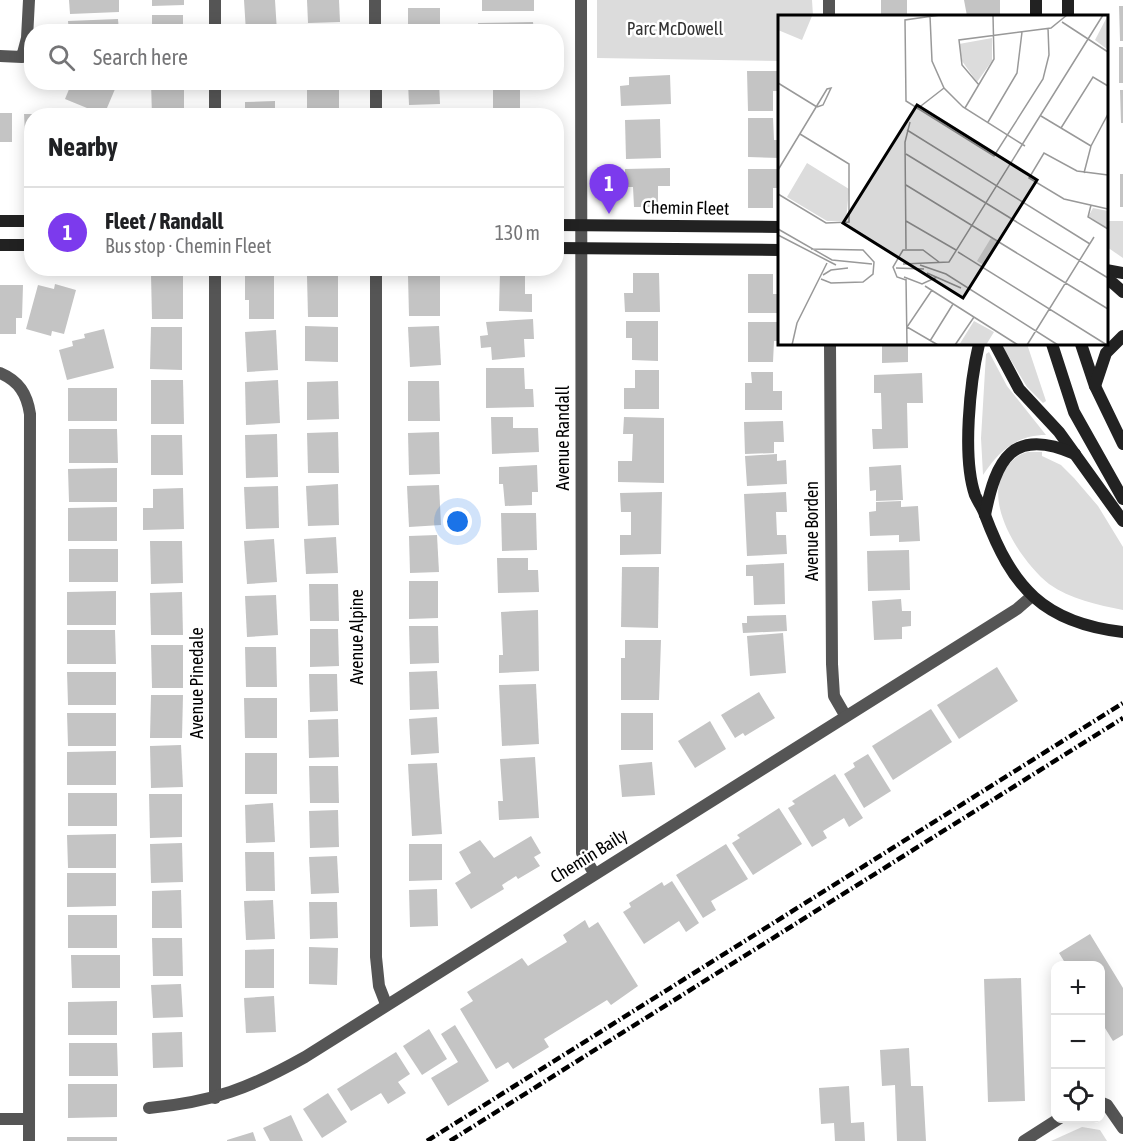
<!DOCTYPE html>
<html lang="en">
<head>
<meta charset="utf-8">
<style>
  body { margin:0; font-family:"Asap Condensed",sans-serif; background:#f6f6f6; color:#202124 }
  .controls { position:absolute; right:18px; bottom:18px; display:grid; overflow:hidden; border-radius:12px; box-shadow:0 3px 15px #0003 }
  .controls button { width:54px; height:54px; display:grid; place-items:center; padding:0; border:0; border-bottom:2px solid #e0e0e0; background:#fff; color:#202124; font:30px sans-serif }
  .you { position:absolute; left:458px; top:522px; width:21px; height:21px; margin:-15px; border:4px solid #fff; border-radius:50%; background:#1a73e8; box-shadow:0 0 0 9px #1a73e833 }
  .badge { display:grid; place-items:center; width:39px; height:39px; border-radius:50%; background:#7c3aed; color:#fff; font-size:20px; font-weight:700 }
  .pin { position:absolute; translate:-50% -50px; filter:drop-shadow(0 2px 3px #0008) }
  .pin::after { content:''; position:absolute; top:32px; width:21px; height:18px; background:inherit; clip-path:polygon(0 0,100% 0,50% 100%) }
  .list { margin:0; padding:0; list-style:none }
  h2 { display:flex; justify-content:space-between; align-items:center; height:78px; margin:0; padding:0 24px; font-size:26px }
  h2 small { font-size:20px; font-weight:400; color:#757577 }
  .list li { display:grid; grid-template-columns:39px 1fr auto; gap:18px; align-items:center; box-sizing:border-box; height:90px; padding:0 24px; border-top:2px solid #e0e0e0 }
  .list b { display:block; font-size:22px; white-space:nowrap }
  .list p { margin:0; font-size:20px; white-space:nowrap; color:#757577 }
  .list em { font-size:20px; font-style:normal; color:#757577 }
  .icon { flex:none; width:33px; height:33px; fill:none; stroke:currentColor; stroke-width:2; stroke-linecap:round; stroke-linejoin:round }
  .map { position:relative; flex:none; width:1123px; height:1141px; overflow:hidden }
  .search { position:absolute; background:#fff; box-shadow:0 3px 15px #0003; left:24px; top:24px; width:540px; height:66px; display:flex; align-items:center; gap:15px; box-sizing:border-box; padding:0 21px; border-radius:24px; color:#757577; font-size:22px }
  .panel { position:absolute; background:#fff; box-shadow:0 3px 15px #0003; left:24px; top:108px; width:540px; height:168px; border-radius:24px }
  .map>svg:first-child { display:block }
  .green { fill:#dcdcdc }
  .building { fill:#c4c4c4 }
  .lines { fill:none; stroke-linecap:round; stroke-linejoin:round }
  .minor { stroke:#555; stroke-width:12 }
  .secondary { stroke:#222; stroke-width:12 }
  .rail { stroke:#000; stroke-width:4.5; stroke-dasharray:9 3 1.5 3; stroke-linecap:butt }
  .labels { text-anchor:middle; stroke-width:5; stroke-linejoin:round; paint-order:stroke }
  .park-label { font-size:18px; fill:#333; stroke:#fff }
  .street-label { font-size:18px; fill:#000; stroke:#fff }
  .inset-road { fill:none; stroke:#999; stroke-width:1.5 }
  .view { fill:#000; fill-opacity:0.15; stroke:#000; stroke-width:3 }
  .inset-edge { fill:none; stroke:#000; stroke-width:3 }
</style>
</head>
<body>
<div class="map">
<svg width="1123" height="1141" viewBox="0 0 1123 1141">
  <rect width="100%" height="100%" fill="#fff"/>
  <!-- green -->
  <g class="green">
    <path d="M597 0H812L813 16H780L779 61 597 58Z"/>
    <path d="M1107 221H1123V258L1107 247Z"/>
    <path d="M1001 344H1027L1046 401 1043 403 1027 387Z"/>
    <path d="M989 352 1007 386 1046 435C1016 435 999 451 983 475L981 438 986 354Z"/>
    <path d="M1028 452H1042V456L1061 465 1074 478 1098 506 1123 547V610C1098 605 1070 599 1049 584 1021 562 981 501 1006 468 1013 459 1017 455 1028 452Z"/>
    <path d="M1082 1127 1100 1130 1107 1141H1051Z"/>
  </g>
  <!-- building -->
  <g class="building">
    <path d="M69 0H119V12L70 14Z"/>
    <path d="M152 0H184V5L152 6Z"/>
    <path d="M244 0H275L277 32H246Z"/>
    <path d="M307 0H339L340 22 308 23Z"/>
    <rect x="482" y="0" width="52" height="11"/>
    <rect x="881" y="0" width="26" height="16"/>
    <path d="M964 0H1000V16H967Z"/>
    <path d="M1119 6H1123V41H1120Z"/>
    <rect x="408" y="8" width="32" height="24"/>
    <rect x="152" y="15" width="31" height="17"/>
    <path d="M118 19 119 32H69L68 21Z"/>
    <path d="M533 22 534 32H479L478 23Z"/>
    <rect x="307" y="24" width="31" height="8"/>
    <rect x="1119" y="47" width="4" height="36"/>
    <path d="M747 71H780V91H773V111H748Z"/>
    <path d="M670 75 671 104 621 106 620 86 629 85V77Z"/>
    <path d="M72 82H118L104 115 65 99Z"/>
    <path d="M151 82H184V116H152Z"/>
    <path d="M245 82H276L277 89 246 90Z"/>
    <rect x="307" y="82" width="32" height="34"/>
    <path d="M408 82H439L440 104 409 105Z"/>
    <path d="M493 82H529V90H520V111H493Z"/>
    <path d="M1120 90H1123V123H1121Z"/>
    <path d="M275 101V116H245V102Z"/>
    <path d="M71 112V116H37V114Z"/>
    <rect x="0" y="113" width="12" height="29"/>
    <path d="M24 114H32V152H26Z"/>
    <path d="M748 118H773L774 140H780V158L748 157Z"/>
    <path d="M660 119 661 158 626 159 625 120Z"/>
    <path d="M670 168V186H658V207H634L633 187H625V169Z"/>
    <path d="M748 169H780V188H773V208H748Z"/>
    <rect x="1120" y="174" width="3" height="33"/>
    <path d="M500 271 525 272V294H532V312L499 311Z"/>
    <path d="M633 273H659L660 312H625L624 293H633Z"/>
    <path d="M151 274H183V319H152Z"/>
    <path d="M748 274H773V294H780V313H748Z"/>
    <path d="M245 275H274V319H249V300H245Z"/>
    <path d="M307 276H338V317H308Z"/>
    <path d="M408 276H440V316H409Z"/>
    <path d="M55 284 76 290 64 334 52 331 51 336 26 329 38 285 54 289Z"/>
    <path d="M0 285H23L22 318H16V334H0Z"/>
    <path d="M533 319 534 339H524L525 357 492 360 491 347 481 348 480 336 488 335 486 322Z"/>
    <path d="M626 321H658V361L632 360V338H626Z"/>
    <path d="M748 322H780V341H774L773 362H748Z"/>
    <path d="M305 326 338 327V362L305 361Z"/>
    <path d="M439 326 441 365 410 367 408 327Z"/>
    <path d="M151 327H182V370L150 369Z"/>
    <path d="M104 329 114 368 67 380 59 350 73 346 72 341 85 338 84 334Z"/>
    <path d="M276 330 278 370 247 372 245 332Z"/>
    <path d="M882 344H908V362L882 363Z"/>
    <path d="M486 368H524L525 389H533L534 407 486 408Z"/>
    <path d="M635 370H659V409H624V388H635Z"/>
    <path d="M751 372H773V391H782V410H745V383H752Z"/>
    <path d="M922 373 923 403H907L908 448 873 449 872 429H882L881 393H874V375Z"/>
    <path d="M151 380H183L184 424H151Z"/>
    <path d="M278 380 280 423 246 425 245 382Z"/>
    <path d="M338 381 339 419 307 420V382Z"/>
    <path d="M408 381H439L440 421H408Z"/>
    <rect x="68" y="388" width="49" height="33"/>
    <path d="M491 417H513V428H538L539 452 492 454Z"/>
    <path d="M624 417 664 418V483L618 482V461H632L633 434H623Z"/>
    <path d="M783 421 784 442H774V453L745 454 744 422Z"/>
    <path d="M69 429H117L118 463H69Z"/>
    <path d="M338 432 339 473H308L307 433Z"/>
    <path d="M439 432 440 474 409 475 408 433Z"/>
    <path d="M277 434 278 477 246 478 245 435Z"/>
    <path d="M151 435H182L183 475H151Z"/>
    <path d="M777 454V461L786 460 787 484 747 486 745 456Z"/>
    <path d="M537 465 538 492H532V505L505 506 503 484H499V467Z"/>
    <path d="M901 465 903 500 876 501V490L870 491 869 467Z"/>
    <path d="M117 468V502H69L68 469Z"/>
    <path d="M338 484 339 525 308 526 306 486Z"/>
    <path d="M439 485 441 525 409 527 407 486Z"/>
    <path d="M278 486 279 528 246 529 244 487Z"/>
    <path d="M183 488 184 529 143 530V508H153V489Z"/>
    <path d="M662 492 661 554 620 555V535H631V512H621L620 493Z"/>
    <path d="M786 492 787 512H776L777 535H786L787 554 747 556 744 494Z"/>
    <path d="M901 501V507L918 506 920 541 899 542V535L870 536 869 512 876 511V502Z"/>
    <path d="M117 507V541H68V508Z"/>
    <path d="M501 513H536L537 550 502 551Z"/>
    <path d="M437 535 439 572 410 573 409 536Z"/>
    <path d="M336 537 338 573 306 574 304 539Z"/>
    <path d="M274 539 277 582 247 584 244 541Z"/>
    <path d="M150 541H182L183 583 151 584Z"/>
    <rect x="69" y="549" width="49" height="33"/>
    <path d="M909 550 910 590 868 591 867 551Z"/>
    <path d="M497 558H528V570H538L539 592 498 593Z"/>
    <path d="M784 563 785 604 754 605 753 576H746V565Z"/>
    <path d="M622 567H659L658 628 621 627Z"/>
    <path d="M409 581H438V618L409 619Z"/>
    <path d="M309 584H338L339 621H310Z"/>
    <path d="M116 591V625H67V592Z"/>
    <path d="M182 592 183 635H151L150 593Z"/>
    <path d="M276 595 278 635 247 637 245 596Z"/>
    <path d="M901 599 902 611H911V626L902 627V639L874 640 872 601Z"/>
    <path d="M538 610 539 671 499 673V655H503L501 612Z"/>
    <path d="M786 615 787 631 743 633 742 623H747V616Z"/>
    <path d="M409 626H438L439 663 410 664Z"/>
    <path d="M310 629H338L339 666 310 667Z"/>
    <path d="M67 630H115L116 664H67Z"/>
    <path d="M783 633 786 673 750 676 747 636Z"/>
    <path d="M625 640H661L659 700H621V658H625Z"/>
    <path d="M151 645H183V688H152Z"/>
    <path d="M245 647H276L277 687H246Z"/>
    <path d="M997 667 1018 701 959 739 937 705Z"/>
    <path d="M437 671 439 709 410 710 409 672Z"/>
    <path d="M67 672H116V705H68Z"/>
    <path d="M309 674H337L338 711 310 712Z"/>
    <path d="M536 684 539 744 502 746 499 685Z"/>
    <path d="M759 692 775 718 745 736 743 733 735 738 721 715Z"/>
    <path d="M151 695H183L182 738H150Z"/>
    <path d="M244 698H277V738H245Z"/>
    <path d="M931 709 952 742 893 780 872 746Z"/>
    <path d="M67 713H116V746H68Z"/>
    <rect x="621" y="713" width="32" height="37"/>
    <path d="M437 717 439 753 411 755 409 719Z"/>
    <path d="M338 719 339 757 309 758 308 720Z"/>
    <path d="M710 721 726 749 695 768 678 741Z"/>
    <path d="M181 745 183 787 151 788 150 746Z"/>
    <path d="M116 751V785H67V752Z"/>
    <rect x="245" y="753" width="32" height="41"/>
    <path d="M868 754 891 791 864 808 844 774 855 767 853 763Z"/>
    <path d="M535 757 539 818 499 820 498 801H503L500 759Z"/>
    <path d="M652 762 655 795 622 797 619 765Z"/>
    <path d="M437 763 442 834 412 836 408 764Z"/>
    <path d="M309 766H338L339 803H310Z"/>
    <path d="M835 774 863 818 849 827 844 818 823 831 827 838 812 847 788 808 795 804 792 801Z"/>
    <rect x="68" y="793" width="49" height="33"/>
    <path d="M149 794H182V837L150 838Z"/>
    <path d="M273 803 275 842 246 843 245 805Z"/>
    <path d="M779 808 802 844 753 875 732 843 740 838 737 835Z"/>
    <path d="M338 810 339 847 310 848 309 811Z"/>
    <path d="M116 834V868H68L67 835Z"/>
    <path d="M531 836 541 853 534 857 540 866 518 879 516 876 502 885 504 889 471 909 455 883 471 873 459 852 480 840 494 858Z"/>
    <path d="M182 843 183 882 151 883 150 844Z"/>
    <path d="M409 844H442V880L409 881Z"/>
    <path d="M726 844 748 879 711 901 716 910 703 918 676 875Z"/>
    <path d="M245 852H274L275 891H246Z"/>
    <path d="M337 856 339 893 311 894 309 857Z"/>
    <path d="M67 873H116V906L67 907Z"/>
    <path d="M672 881 699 923 686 932 679 921 644 944 623 912 631 907 629 903 662 882 664 886Z"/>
    <path d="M437 889 438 926 410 927 409 890Z"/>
    <path d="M181 890 182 928H152V891Z"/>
    <path d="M273 900 275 939 246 940 244 901Z"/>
    <path d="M309 902H337L338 938 310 939Z"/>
    <rect x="68" y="915" width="49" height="33"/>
    <path d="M585 920 589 928 598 922 638 986 611 1005 607 1000 544 1039 549 1047 513 1069 508 1062 496 1069 460 1009 473 1001 467 992 522 958 528 966 567 942 563 935Z"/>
    <path d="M1090 934 1123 988V1035L1113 1041 1100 1020V966H1067L1059 953Z"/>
    <path d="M152 938H182L183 976H153Z"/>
    <path d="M309 947 338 948 337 985 309 984Z"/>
    <path d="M274 949V988H245V950Z"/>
    <path d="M71 955H120V988H72Z"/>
    <path d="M1021 978 1025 1101 988 1102 984 979Z"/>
    <path d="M181 984 183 1017 153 1018 151 985Z"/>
    <path d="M274 996 276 1032 246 1033 244 998Z"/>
    <path d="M117 1001V1035H68V1002Z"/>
    <path d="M455 1025 489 1081 448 1106 431 1078 458 1062 441 1034Z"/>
    <path d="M429 1029 447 1059 422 1075 403 1046Z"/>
    <path d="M182 1032 183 1067 153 1068 152 1033Z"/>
    <path d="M69 1043H117L118 1076H69Z"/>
    <path d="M909 1048 911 1086H923L926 1141H897L895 1085 882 1086 880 1050Z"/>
    <path d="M396 1052 410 1074 398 1082 406 1093 388 1104 381 1093 351 1111 337 1089Z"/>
    <path d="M68 1084H117V1117L68 1118Z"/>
    <path d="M849 1086 851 1123 864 1122 865 1141H835L834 1123 821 1124 819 1088Z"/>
    <path d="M328 1093 347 1122 322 1138 303 1109Z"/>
    <path d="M291 1115 303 1141H270L263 1128Z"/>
    <path d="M253 1132 256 1141H227V1140Z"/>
    <rect x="67" y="1137" width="50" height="4"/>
  </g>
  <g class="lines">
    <!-- minor -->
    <g class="minor">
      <path d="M215 0V32"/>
      <path d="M375 0V32"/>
      <path d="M581 0 582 853 594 873"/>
      <path d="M829 16V0"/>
      <path d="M0 56 22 57 27 38 29 0"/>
      <path d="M215 82V116"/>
      <path d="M376 82V116"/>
      <path d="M376 268V957L379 986 386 1004"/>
      <path d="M830 344 832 664 834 696 845 715"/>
      <path d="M0 373C19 381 27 394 30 414L29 1141"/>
      <path d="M215 1098V268"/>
      <path d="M1100 1102 1107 1105 1123 1128"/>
      <path d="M149 1108C213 1102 250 1088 305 1057L1017 609 1032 596"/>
      <path d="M0 1119H28"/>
      <path d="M1024 1141 1060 1118"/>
    </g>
    <!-- secondary -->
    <g class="secondary">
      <path d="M1036 16V0"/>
      <path d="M1068 16V0"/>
      <path d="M0 221H32"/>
      <path d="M556 225 780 227"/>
      <path d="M0 245H32"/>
      <path d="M556 248 780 250"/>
      <path d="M1106 270 1123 273"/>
      <path d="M1106 277 1123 292"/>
      <path d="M979 344C970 382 962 457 975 495 978 502 983 508 985 515 1012 587 1043 623 1123 632"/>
      <path d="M995 344 1019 389 1059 432 1123 521"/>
      <path d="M1052 344 1074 412 1123 499"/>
      <path d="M1081 344 1095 386 1123 444"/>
      <path d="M1095 386 1106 353 1123 336"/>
      <path d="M985 515C996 460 1012 426 1075 454"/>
    </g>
    <!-- rail -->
    <g class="rail">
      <path d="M427 1141 1123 703"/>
      <path d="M450 1141 1123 718"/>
    </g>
  </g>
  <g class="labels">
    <!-- park labels -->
    <g class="park-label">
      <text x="675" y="35">Parc McDowell</text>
    </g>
    <!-- street labels -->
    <g class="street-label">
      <text transform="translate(686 208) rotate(1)" y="6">Chemin Fleet</text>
      <text transform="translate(563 438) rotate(-90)" y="6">Avenue Randall</text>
      <text transform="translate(812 531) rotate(-90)" y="6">Avenue Borden</text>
      <text transform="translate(357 637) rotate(-90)" y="6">Avenue Alpine</text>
      <text transform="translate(197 683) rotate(-90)" y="6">Avenue Pinedale</text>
      <text transform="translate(589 856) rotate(-32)" y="6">Chemin Baily</text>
    </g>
  </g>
  <!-- overview -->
  <g transform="translate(778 15)">
    <rect width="330" height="330" fill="#fff"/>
    <path d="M0 0 34 1 24 25 0 15ZM330 0V35L317 25ZM214 23V46L199 67 184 46 181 29ZM29 148 71 174 68 206H49L9 182ZM315 193 330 196V214L310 202ZM213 223 221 228 207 251 199 246ZM196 306 216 317 208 330H181Z" fill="#dcdcdc"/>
    <path class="inset-road" d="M162 0 127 5 128 86 216 141 265 64 271 40 270 13M152 1 154 46 166 73 185 92 247 131M284 7 330 37M0 68 39 92M201 70 184 50 181 25 273 13 289 0M187 93 216 44 215 0M139 94 166 73M263 101 313 131M210 107 239 58 244 17M283 113 315 62 330 71M129 115 312 229M128 139 330 263M0 155 49 74 53 73 45 90 39 92M306 158 313 131 330 99M330 160 299 156 266 138 251 163 286 184 330 194M128 170 330 294M0 179 48 208 71 207V149L22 119M313 190 310 202 330 214M128 206 178 235M0 214 54 245 94 249M0 220 58 250M33 234 85 235 96 247 95 259 85 267 53 268 43 264M128 234 127 127 132 107M180 237 329 330M125 249 171 247 325 0M142 250 168 259 280 330M118 253 146 254M149 258 183 273M45 260 53 255 70 253M126 262 144 269 159 262M128 264 129 330M128 265 119 262 115 252 125 235H145L161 247M147 271 240 330M154 275 129 312 160 330M152 326 175 289M14 330 19 308 49 248M177 330 196 302M249 330 316 222"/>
    <path class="view" d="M139 90 259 165 185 283 65 208Z"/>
    <rect width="330" height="330" class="inset-edge"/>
  </g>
</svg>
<div class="controls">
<button>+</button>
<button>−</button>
<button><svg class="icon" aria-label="locate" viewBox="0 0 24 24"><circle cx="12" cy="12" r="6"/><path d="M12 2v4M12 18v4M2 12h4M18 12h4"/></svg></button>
</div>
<div class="you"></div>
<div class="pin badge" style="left:609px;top:214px">1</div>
<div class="search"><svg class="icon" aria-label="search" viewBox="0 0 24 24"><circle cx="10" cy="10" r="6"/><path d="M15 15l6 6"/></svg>Search here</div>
<section class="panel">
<h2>Nearby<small></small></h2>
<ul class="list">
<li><span class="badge">1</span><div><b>Fleet / Randall</b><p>Bus stop · Chemin Fleet</p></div><em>130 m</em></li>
</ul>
</section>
</div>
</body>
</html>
